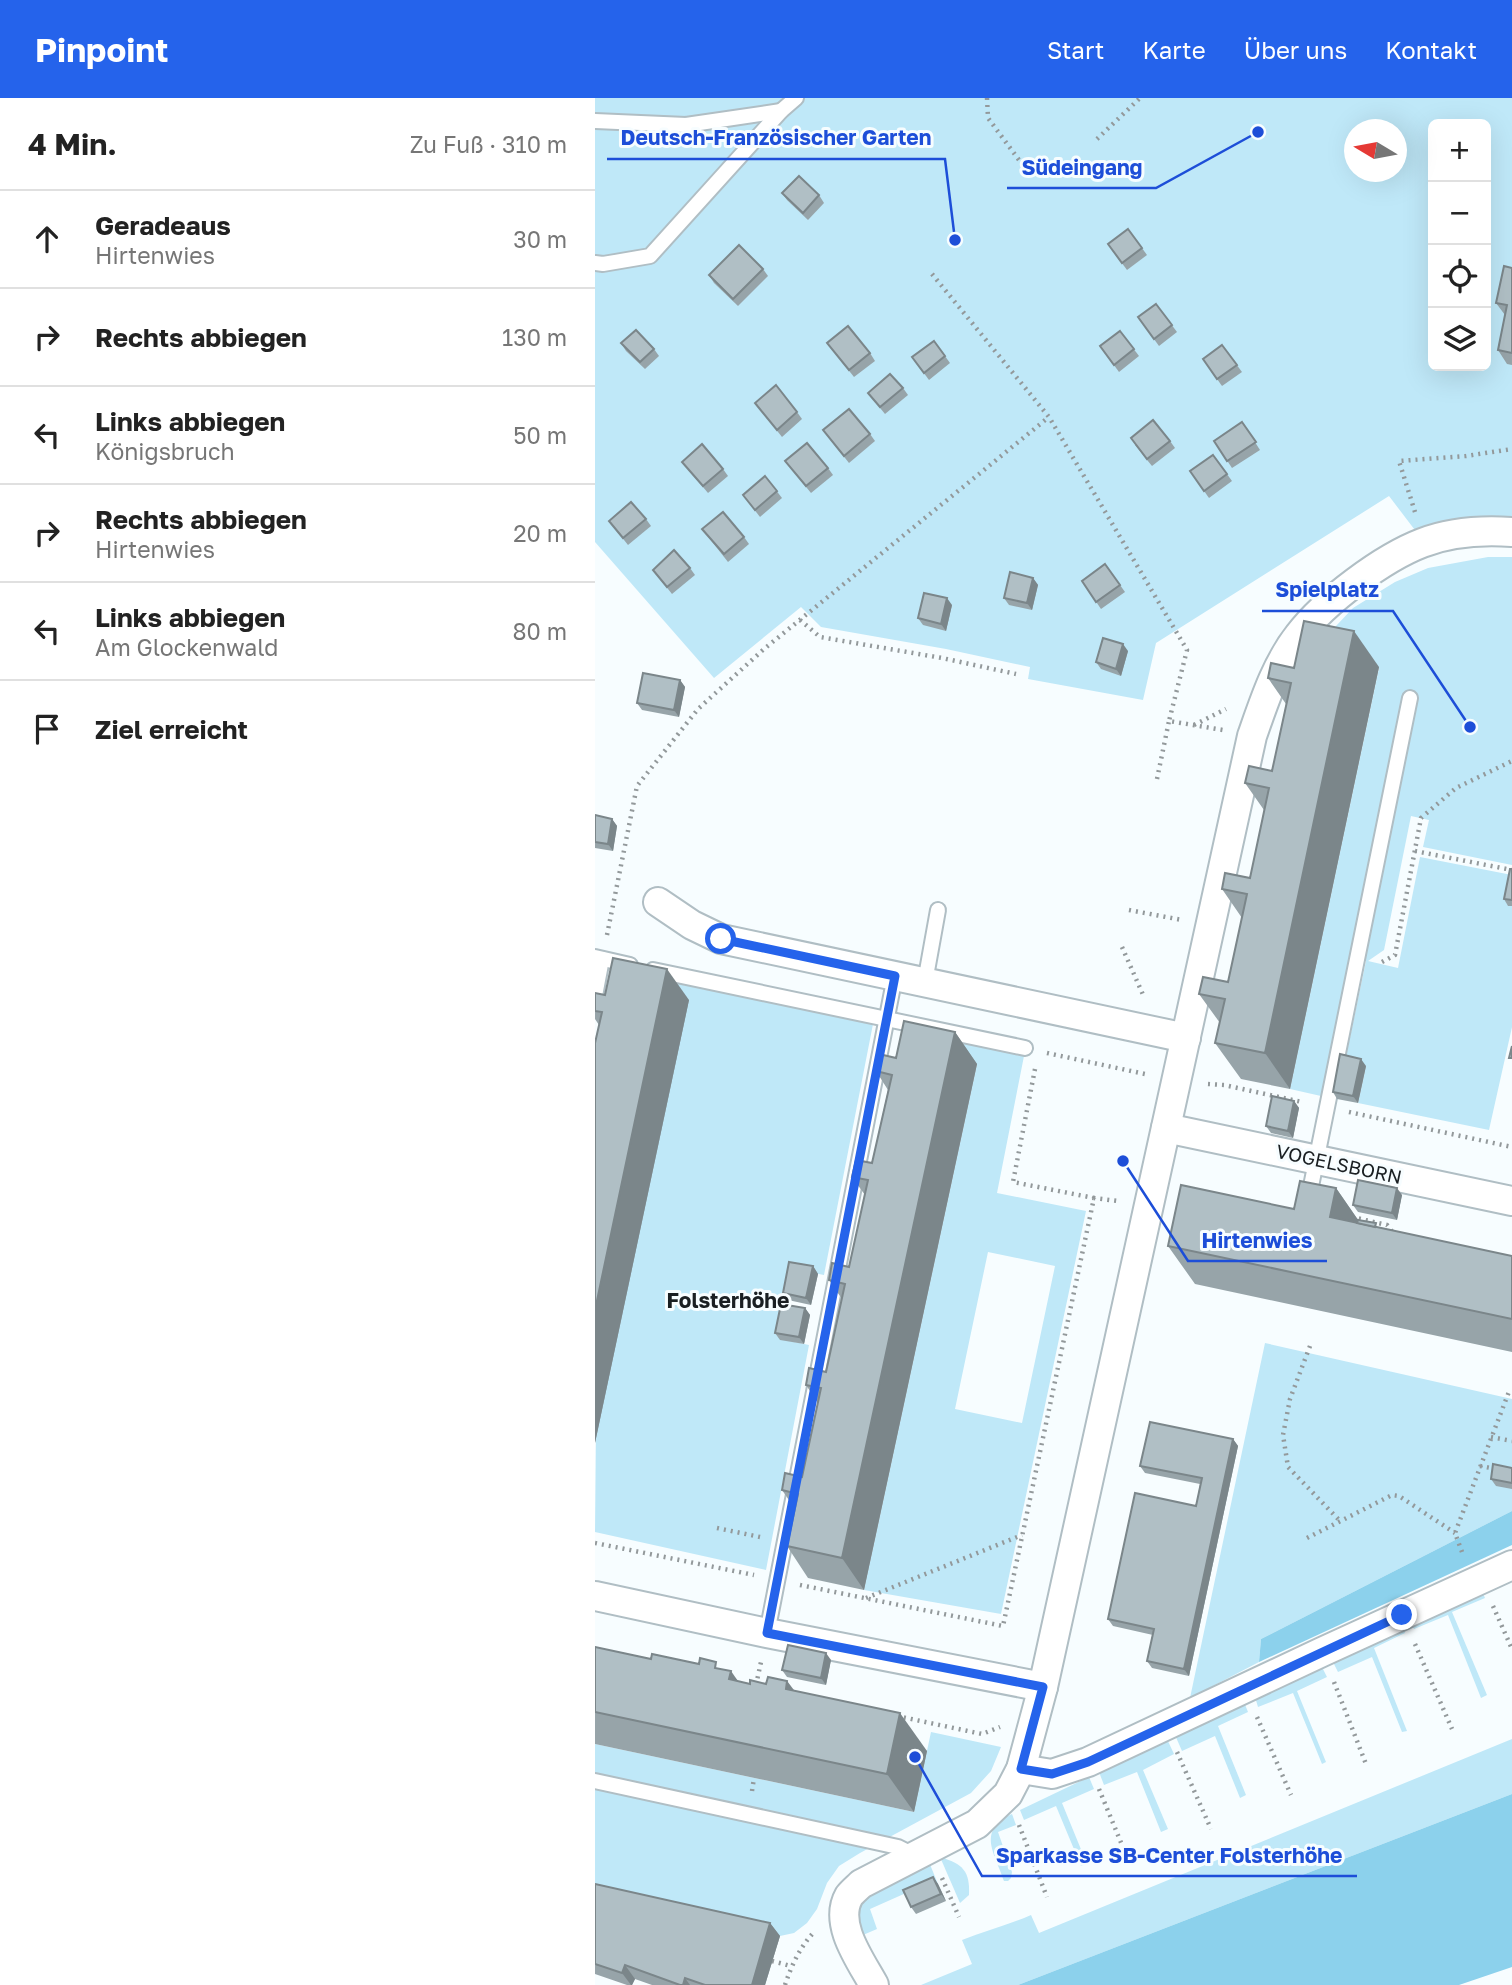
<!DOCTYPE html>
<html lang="de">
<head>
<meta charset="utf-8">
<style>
  body { margin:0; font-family:"Golos Text",sans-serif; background:#f6f6f6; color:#222 }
  .controls { position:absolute; right:21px; top:21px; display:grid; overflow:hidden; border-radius:10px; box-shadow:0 7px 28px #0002 }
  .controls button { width:63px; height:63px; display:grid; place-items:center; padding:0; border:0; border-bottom:2px solid #e0e0e0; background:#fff; color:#222; font:35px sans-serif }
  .compass { position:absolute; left:749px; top:21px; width:63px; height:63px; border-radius:50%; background:#fff; box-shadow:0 7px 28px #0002; rotate:280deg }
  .stop { position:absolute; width:21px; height:21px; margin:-16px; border:5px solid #2563eb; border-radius:50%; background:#fff }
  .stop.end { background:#2563eb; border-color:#fff; box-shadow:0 2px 7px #0008 }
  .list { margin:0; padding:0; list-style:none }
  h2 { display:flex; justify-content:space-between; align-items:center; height:91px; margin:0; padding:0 28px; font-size:30px }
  h2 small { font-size:23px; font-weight:400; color:#767676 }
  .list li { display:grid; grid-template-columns:46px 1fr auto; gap:21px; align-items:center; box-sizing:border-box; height:98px; padding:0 28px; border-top:2px solid #e0e0e0 }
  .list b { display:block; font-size:26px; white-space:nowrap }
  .list p { margin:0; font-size:23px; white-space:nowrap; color:#767676 }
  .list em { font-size:23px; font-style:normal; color:#767676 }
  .icon { flex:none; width:38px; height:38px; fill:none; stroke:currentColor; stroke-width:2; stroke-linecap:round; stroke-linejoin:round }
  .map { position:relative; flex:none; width:917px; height:1887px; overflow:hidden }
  header { display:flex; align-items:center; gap:42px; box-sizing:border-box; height:98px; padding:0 35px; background:#2563eb; color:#fff }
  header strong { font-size:33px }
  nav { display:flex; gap:38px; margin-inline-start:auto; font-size:24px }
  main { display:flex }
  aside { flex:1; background:#fff }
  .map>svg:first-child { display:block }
  .green { fill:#bfe8f8; fill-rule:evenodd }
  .forest { fill:#8cd1ec }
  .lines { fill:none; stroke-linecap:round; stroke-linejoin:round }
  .lane-casing { stroke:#b0bec4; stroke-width:18 }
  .street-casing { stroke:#b0bec4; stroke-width:32 }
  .path { stroke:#93999b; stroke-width:4.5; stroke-dasharray:2 5; stroke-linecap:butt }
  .lane { stroke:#fff; stroke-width:14 }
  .street { stroke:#fff; stroke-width:28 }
  .wall { fill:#97a4a9 }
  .shaded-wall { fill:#7b868a }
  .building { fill:#b0bfc5; stroke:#7b868a; stroke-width:2 }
  .route { stroke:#2563eb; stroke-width:9 }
  .labels { text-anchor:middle; stroke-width:6; stroke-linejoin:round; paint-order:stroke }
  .street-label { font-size:19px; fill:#1a1f22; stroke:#f7fdff }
  .neighbourhood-label { font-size:21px; font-weight:bold; fill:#1a1f22; stroke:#f7fdff }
  .leader { fill:none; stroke:#1d4ed8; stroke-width:2.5 }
  .callout-dot { fill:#1d4ed8; stroke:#f7fdff; stroke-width:2.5 }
  .callout-label { font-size:21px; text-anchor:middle; font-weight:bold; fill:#1d4ed8; stroke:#f7fdff; stroke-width:6; stroke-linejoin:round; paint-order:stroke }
</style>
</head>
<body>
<header>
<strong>Pinpoint</strong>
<nav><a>Start</a><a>Karte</a><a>Über uns</a><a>Kontakt</a></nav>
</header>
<main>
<aside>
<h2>4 Min.<small>Zu Fuß · 310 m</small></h2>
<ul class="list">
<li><svg class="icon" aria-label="ahead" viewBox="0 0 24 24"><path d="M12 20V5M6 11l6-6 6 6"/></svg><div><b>Geradeaus</b><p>Hirtenwies</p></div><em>30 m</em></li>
<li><svg class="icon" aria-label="right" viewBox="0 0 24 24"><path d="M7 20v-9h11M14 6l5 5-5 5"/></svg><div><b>Rechts abbiegen</b></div><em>130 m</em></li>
<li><svg class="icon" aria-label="left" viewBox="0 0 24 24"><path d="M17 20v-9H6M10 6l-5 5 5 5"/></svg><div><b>Links abbiegen</b><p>Königsbruch</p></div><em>50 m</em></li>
<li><svg class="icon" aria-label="right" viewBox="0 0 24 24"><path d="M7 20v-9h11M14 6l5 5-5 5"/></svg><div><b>Rechts abbiegen</b><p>Hirtenwies</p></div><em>20 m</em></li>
<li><svg class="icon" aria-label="left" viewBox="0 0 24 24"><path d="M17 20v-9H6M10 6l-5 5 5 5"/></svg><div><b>Links abbiegen</b><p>Am Glockenwald</p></div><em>80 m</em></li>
<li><svg class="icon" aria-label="arrive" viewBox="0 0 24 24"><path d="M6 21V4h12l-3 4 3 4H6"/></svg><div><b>Ziel erreicht</b></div></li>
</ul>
</aside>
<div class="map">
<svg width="917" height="1887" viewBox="0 0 917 1887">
  <rect width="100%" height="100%" fill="#f7fdff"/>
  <!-- green -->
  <g class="green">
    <path d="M0 0H917V434L829 444 794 398 561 545 548 602 433 581 435 569 351 551 226 529 206 509 119 580 0 444ZM838 26H891V268H838ZM760 32H802V74H760Z"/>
    <path d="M893 459H917V767L828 749 834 722 816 718 789 852 773 863 803 870 825 759 917 777 914 807 917 808V929L894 1032 763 1005 771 968 750 963 771 863 754 860 726 998 695 991 784 570 735 559 724 546 758 510 800 484 833 470Z"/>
    <path d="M15 872 278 926 229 1177 199 1171 185 1241 214 1247 171 1472 0 1434 5 922Z"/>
    <path d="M333 938 429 958 402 1095 491 1113 406 1516 269 1492 382 966ZM393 1154 460 1168 427 1325 360 1311Z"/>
    <path d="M670 1245 917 1301V1413L666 1541 664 1564 595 1600Z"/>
    <path d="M887 1493 890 1500 857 1514 892 1597 886 1600 853 1517 819 1531 816 1526Z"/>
    <path d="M808 1528 810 1535 779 1550 812 1633 807 1634 777 1559 743 1574 737 1562Z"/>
    <path d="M726 1567 732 1579 702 1593 731 1664 727 1666 698 1595 663 1609 660 1599Z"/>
    <path d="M649 1604 653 1614 623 1628 651 1697 645 1700 620 1638 587 1653 580 1637Z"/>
    <path d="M336 1634 406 1649 396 1673 376 1695 265 1755 244 1768 232 1785 222 1811 212 1825 199 1835 185 1838 0 1797V1646L319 1714Z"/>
    <path d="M572 1641 579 1656 548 1672 573 1731 566 1734 542 1674 509 1687 504 1674Z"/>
    <path d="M917 1641V1696L423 1887H326L377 1866 367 1842C390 1833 413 1827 436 1817L444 1835Z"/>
    <path d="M494 1679 499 1691 467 1705 492 1766 486 1768 461 1708 429 1722 425 1712Z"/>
    <path d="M417 1716 421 1727 403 1734 417 1774 416 1780 413 1783H409C400 1755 381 1733 417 1716Z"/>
    <path d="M345 1759C368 1766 375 1773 374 1797L365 1805Z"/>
    <path d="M334 1764 343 1786 313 1799 311 1795 275 1811 282 1831 268 1837C265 1829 260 1819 264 1810 270 1791 317 1773 334 1764Z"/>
  </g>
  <!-- forest -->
  <g class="forest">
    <path d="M917 1413V1447L664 1564 666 1541Z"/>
    <path d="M917 1696V1869L864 1887H423Z"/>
  </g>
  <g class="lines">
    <defs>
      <g id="lane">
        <path d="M0 23 91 27 186 13"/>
        <path d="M0 165 8 166 55 158 186 13 201 0"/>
        <path d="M0 859 35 867"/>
        <path d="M58 872 430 950"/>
        <path d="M330 884 343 812"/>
        <path d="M0 898 7 861"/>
        <path d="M713 1103 815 600"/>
        <path d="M172 1535 300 878"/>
        <path d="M0 1683 303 1749 321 1758"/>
      </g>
      <g id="street">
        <path d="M63 804 97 827 126 841 591 940"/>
        <path d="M571 1030 917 1103"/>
        <path d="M0 1498 172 1535 448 1589"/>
        <path d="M426 1671 457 1676 493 1664 727 1554 917 1467"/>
        <path d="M279 1887C266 1863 238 1826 254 1798 257 1794 262 1790 266 1786L382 1726 413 1696 426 1671 448 1589 657 638C669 604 681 566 704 537 730 503 788 460 827 445 855 434 888 432 917 434"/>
      </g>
    </defs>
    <!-- lane casing -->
    <use href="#lane" class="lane-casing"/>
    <!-- street casing -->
    <use href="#street" class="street-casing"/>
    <!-- path -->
    <g class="path">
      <path d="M392 0 393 20 424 62"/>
      <path d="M502 41 545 0"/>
      <path d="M337 176 454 319 592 552 574 623 628 632"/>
      <path d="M820 414 804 363 871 358 917 351"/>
      <path d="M205 522 225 539 347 560 421 576"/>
      <path d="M599 627 631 611"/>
      <path d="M562 681 574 623"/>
      <path d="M820 753 917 772"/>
      <path d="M534 812 587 822"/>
      <path d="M12 837 42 688 103 611 169 551 454 319"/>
      <path d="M527 849 549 899"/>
      <path d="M787 864 800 857 826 720 861 690 917 663"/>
      <path d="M452 955 550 976"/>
      <path d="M440 971 418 1084 499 1100"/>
      <path d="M613 986 629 987 707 1004"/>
      <path d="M754 1014 917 1049"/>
      <path d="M757 1119 792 1127 799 1136"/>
      <path d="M715 1248 695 1301 688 1337 693 1369 746 1424"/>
      <path d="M896 1339 917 1343"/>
      <path d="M885 1368 901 1371"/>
      <path d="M122 1430 165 1439"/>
      <path d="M712 1440 797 1397 804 1398 860 1435"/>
      <path d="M0 1445 159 1477"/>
      <path d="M867 1454 860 1435 915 1291"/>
      <path d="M205 1487 408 1528 499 1100 523 1103"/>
      <path d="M271 1500 427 1437"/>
      <path d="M898 1508 917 1551"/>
      <path d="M820 1546 857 1631"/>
      <path d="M739 1584 771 1666"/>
      <path d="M161 1587 166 1564"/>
      <path d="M302 1618 387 1636 405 1629"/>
      <path d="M662 1619 696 1697"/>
      <path d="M582 1654 616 1731"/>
      <path d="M504 1691 534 1764"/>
      <path d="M157 1693 159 1680"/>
      <path d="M424 1727 452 1799"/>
      <path d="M347 1780 364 1819"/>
      <path d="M177 1863 196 1868"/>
      <path d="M190 1887C197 1866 205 1849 220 1833"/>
    </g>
    <!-- lane -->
    <use href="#lane" class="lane"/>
    <!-- street -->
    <use href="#street" class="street"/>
  </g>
  <!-- wall -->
  <g class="wall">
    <path d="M187 95 224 97 229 105 213 122 192 102Z"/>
    <path d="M533 131 552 157 532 172 513 146Z"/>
    <path d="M917 170V267L912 266 903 252 910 217 901 205Z"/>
    <path d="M168 171 173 178 143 208 119 185 114 177Z"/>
    <path d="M561 206 582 234 564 248 543 219Z"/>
    <path d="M525 233 544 258 524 274 505 248Z"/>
    <path d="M339 243 355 265 334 282 317 259Z"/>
    <path d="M26 245 59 251 64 258 50 271 31 253Z"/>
    <path d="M232 245 275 255 280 263 259 279Z"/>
    <path d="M627 247 647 274 627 288 608 261Z"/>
    <path d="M308 290 313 297 290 316 273 295Z"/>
    <path d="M160 305 202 314 207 321 187 339Z"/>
    <path d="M647 324 665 352 637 370 619 343Z"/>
    <path d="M228 332 275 336 280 343 254 365Z"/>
    <path d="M575 343 580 350 557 368 540 347Z"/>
    <path d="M618 357 637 383 614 400 595 373Z"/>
    <path d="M190 363 233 370 238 377 216 395Z"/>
    <path d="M87 364 128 371 133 378 113 395Z"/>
    <path d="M170 378 187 400 165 419 148 397Z"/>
    <path d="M51 421 56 428 33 447 14 423Z"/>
    <path d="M107 431 149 439 154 446 133 464Z"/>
    <path d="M510 466 530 494 506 511 487 483Z"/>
    <path d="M95 470 100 477 77 496 58 472Z"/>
    <path d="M438 480 443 487 437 512 414 507 409 500Z"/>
    <path d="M357 507 351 533 328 527 323 520Z"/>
    <path d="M533 553 526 578 506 571 501 564Z"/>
    <path d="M784 569 695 991 646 981 620 945 625 925 604 896 633 884 647 820 627 791 655 780 669 712 650 685 677 673 691 606 673 580 699 570Z"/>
    <path d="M85 582 90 589 84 619 47 612 42 605Z"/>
    <path d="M0 717 17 721 22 728 18 753 0 750Z"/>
    <path d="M917 771V808H913L909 801Z"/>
    <path d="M0 895 10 897 94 902 0 1345V945L4 927 0 921Z"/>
    <path d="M360 934 382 966 269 1492 213 1480 192 1448 200 1411 187 1392 207 1379 223 1305 211 1287 231 1274 247 1201 234 1182 254 1169 270 1097 257 1079 277 1065 293 992 281 973 301 960Z"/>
    <path d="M771 968 763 1005 742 1001 738 994Z"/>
    <path d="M699 1003 704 1010 698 1040 676 1035 671 1028Z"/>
    <path d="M741 1090 763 1122 784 1130 917 1158V1254L600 1186 573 1148 699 1111Z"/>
    <path d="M807 1097 802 1122 763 1114 758 1107Z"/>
    <path d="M218 1168 223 1176 216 1207 193 1202 188 1195Z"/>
    <path d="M210 1210 215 1217 209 1246 185 1242 180 1235Z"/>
    <path d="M638 1341 643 1348 594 1578 557 1570 552 1563 558 1537 518 1528 513 1521 601 1408 605 1386 550 1375 545 1368Z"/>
    <path d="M917 1370V1391L901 1388 896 1381Z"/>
    <path d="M0 1549 56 1561 104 1566 126 1571 143 1583 155 1586H171L192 1583 199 1592 332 1653 319 1714 0 1646Z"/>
    <path d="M236 1562 231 1587 192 1579 187 1572Z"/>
    <path d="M338 1779 343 1786 351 1803 321 1816 316 1809Z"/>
    <path d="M0 1786 175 1825 185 1838 170 1887H57L40 1881 37 1887H32L0 1876Z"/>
  </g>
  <!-- shaded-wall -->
  <g class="shaded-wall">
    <path d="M438 480 443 487 437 512 432 505Z"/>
    <path d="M352 500 357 507 351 533 346 526Z"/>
    <path d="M759 533 784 569 695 991 670 955Z"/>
    <path d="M528 546 533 553 526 578 521 571Z"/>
    <path d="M85 582 90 589 84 619 79 612Z"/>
    <path d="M17 721 22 728 18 753 13 746Z"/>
    <path d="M72 871 94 902 0 1345V1212Z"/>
    <path d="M360 934 382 966 269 1492 247 1460Z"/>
    <path d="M766 961 771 968 763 1005 758 998Z"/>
    <path d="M699 1003 704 1010 698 1040 693 1033Z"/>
    <path d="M741 1090 768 1129 735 1119Z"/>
    <path d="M802 1090 807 1097 802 1122 797 1115Z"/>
    <path d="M218 1168 223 1176 216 1207 211 1200Z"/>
    <path d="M210 1210 215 1217 209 1246 204 1239Z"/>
    <path d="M638 1341 643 1348 594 1578 589 1571Z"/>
    <path d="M231 1555 236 1562 231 1587 226 1580Z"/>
    <path d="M136 1573 163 1612 134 1581Z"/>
    <path d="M192 1583 219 1621 191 1591Z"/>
    <path d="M305 1615 332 1653 319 1714 292 1676Z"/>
    <path d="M338 1779 343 1786 351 1803 346 1796Z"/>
    <path d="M175 1825 185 1838 170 1887H157Z"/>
    <path d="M30 1867 40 1881 37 1887H36L27 1875Z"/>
    <path d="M90 1880 95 1887H88Z"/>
  </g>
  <!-- building -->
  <g class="building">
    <path d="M204 78 224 97 208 115 187 95Z"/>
    <path d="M533 131 547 150 527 165 513 146Z"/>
    <path d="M144 147 168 171 138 201 114 177Z"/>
    <path d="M909 168 917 170V255L903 252 912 207 901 205Z"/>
    <path d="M561 206 577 227 559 241 543 219Z"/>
    <path d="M253 228 275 255 254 272 232 245Z"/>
    <path d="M41 232 59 251 45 264 26 245Z"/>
    <path d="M525 233 539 251 519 267 505 248Z"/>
    <path d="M339 243 350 258 329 275 317 259Z"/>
    <path d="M627 247 642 267 622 281 608 261Z"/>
    <path d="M295 276 308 290 285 309 273 295Z"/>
    <path d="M181 287 202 314 182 332 160 305Z"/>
    <path d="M254 311 275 336 249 358 228 332Z"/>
    <path d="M558 322 575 343 552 361 536 340Z"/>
    <path d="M647 324 661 344 632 363 619 343Z"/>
    <path d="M212 345 233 370 211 388 190 363Z"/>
    <path d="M107 346 128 371 108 388 87 364Z"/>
    <path d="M618 357 632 376 609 393 595 373Z"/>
    <path d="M170 378 182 393 160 412 148 397Z"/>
    <path d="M36 404 51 421 28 440 14 423Z"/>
    <path d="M128 414 149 439 129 456 107 431Z"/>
    <path d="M79 452 95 470 72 489 58 472Z"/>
    <path d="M510 466 525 487 501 504 487 483Z"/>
    <path d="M415 474 438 480 432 505 409 500Z"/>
    <path d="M329 495 352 500 346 526 323 520Z"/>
    <path d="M709 523 759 533 670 955 620 945 630 901 604 896 608 879 633 884 652 796 627 791 630 775 655 780 674 690 650 685 654 668 677 673 696 585 673 580 676 565 699 570Z"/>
    <path d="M508 540 528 546 521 571 501 564Z"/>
    <path d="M48 575 85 582 79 612 42 605Z"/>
    <path d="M0 717 17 721 13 746 0 744Z"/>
    <path d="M915 771H917V802L909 801Z"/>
    <path d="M18 860 72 871 0 1212V945L7 914 0 913V895L10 897Z"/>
    <path d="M309 923 360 934 247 1460 192 1448 203 1396 187 1392 190 1375 207 1379 226 1290 211 1287 214 1270 231 1274 250 1186 234 1182 237 1165 254 1169 273 1082 257 1079 261 1062 277 1065 297 977 281 973 284 956 301 960Z"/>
    <path d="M917 948V960H914Z"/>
    <path d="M745 956 766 961 758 998 738 994Z"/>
    <path d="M677 998 699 1003 693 1033 671 1028Z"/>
    <path d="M763 1082 802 1090 797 1115 758 1107Z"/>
    <path d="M705 1083 741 1090 735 1119 917 1158V1221L573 1148 586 1087 699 1111Z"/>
    <path d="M763 1122 781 1125 780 1129 762 1125Z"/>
    <path d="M194 1164 218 1168 211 1200 188 1195Z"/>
    <path d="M186 1206 210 1210 204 1239 180 1235Z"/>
    <path d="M555 1324 638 1341 589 1571 552 1563 559 1531 513 1521 540 1395 601 1408 607 1380 545 1368Z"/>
    <path d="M898 1366 917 1370V1385L896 1381Z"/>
    <path d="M193 1547 231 1555 226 1580 187 1572Z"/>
    <path d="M0 1549 56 1561 57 1556 104 1566 105 1560 121 1564 120 1570 136 1573 134 1581 155 1586V1582L171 1586 173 1579 192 1583 191 1591 305 1615 292 1676 0 1614Z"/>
    <path d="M338 1779 346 1796 316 1809 308 1792Z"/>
    <path d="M0 1786 175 1825 157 1887H110L90 1880 88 1887H85L30 1867 27 1875 0 1866Z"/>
  </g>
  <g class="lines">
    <!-- route -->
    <path class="route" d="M126 841 300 878 172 1535 448 1589 426 1671 457 1676 493 1664 807 1517"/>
  </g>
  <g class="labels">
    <!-- street labels -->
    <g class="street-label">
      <text transform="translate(744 1066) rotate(12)" y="7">VOGELSBORN</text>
    </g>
    <!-- neighbourhood labels -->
    <g class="neighbourhood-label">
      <text x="133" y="1210">Folsterhöhe</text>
    </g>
  </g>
  <!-- callouts -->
  <path class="leader" d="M360 142L350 61H12M663 34L561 90H412M875 629L798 513H667M528 1063L593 1163H732M320 1659L387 1778H762"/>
  <g class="callout-dot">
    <circle cx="360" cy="142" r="7"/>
    <circle cx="663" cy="34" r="7"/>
    <circle cx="875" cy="629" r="7"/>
    <circle cx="528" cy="1063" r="7"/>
    <circle cx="320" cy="1659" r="7"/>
  </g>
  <g class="callout-label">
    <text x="181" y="47">Deutsch-Französischer Garten</text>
    <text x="487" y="77">Südeingang</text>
    <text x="732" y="499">Spielplatz</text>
    <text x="662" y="1150">Hirtenwies</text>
    <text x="574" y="1765">Sparkasse SB-Center Folsterhöhe</text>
  </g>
</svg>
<div class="controls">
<button>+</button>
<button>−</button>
<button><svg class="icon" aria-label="locate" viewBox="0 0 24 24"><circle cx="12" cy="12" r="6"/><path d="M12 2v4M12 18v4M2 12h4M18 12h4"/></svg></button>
<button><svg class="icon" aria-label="layers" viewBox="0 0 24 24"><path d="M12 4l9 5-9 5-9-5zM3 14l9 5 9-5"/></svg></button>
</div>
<svg class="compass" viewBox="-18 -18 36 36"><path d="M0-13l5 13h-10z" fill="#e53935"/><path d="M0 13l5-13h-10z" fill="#767676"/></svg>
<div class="stop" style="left:126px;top:841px"></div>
<div class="stop end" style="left:807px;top:1517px"></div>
</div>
</main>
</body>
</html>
